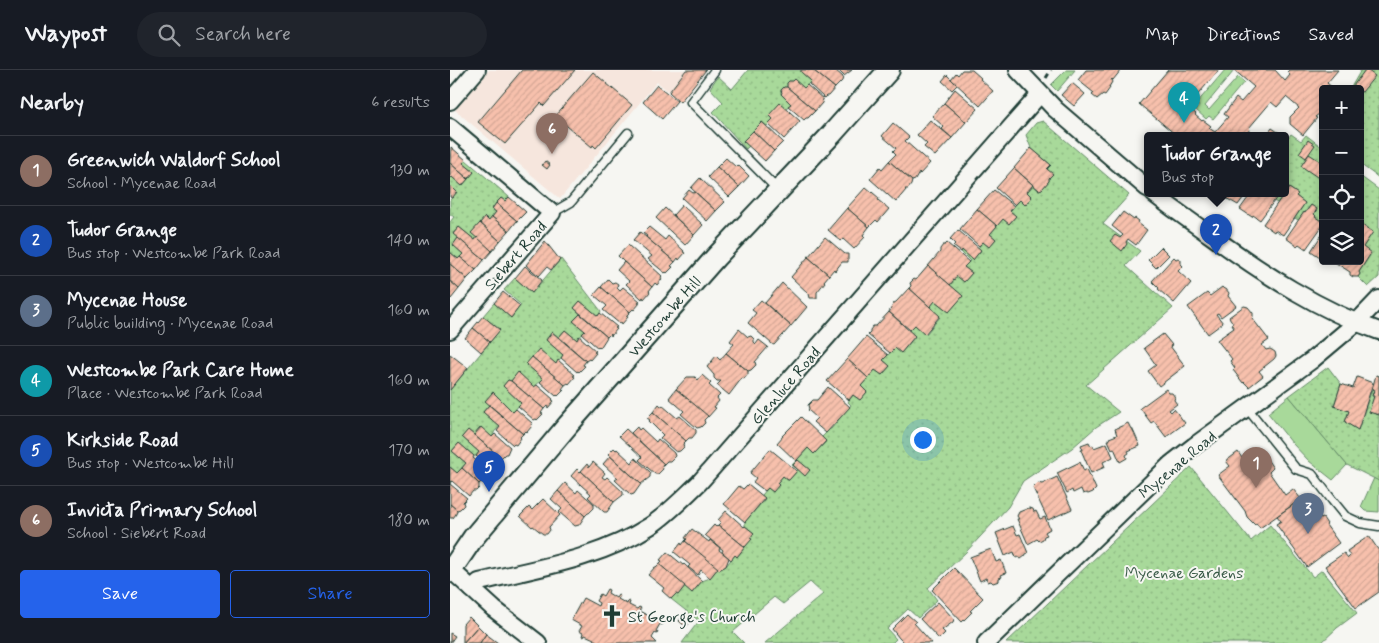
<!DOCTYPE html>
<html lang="en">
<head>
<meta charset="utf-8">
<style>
  body { margin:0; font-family:Mynerve,sans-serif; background:#20242c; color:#f1f3f6 }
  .controls { position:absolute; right:15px; top:15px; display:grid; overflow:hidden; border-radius:5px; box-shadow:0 2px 8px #0003 }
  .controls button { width:45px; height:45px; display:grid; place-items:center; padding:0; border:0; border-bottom:1px solid #363941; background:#171b24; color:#f1f3f6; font:25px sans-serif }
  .you { position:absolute; left:472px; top:369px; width:18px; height:18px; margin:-12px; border:4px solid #fff; border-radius:50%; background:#1a73e8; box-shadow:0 0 0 8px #1a73e833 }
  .badge { display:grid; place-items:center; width:32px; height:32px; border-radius:50%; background:#2563eb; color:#fff; font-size:16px; font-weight:700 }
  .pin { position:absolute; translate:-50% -41px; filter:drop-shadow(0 1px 2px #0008) }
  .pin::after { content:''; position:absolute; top:26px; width:18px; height:15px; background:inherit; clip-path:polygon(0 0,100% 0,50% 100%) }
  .popup { position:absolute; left:694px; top:62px; width:145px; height:65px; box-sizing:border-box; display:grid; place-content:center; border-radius:5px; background:#171b24; filter:drop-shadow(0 1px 4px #0005); font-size:16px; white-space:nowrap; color:#9ea1a6 }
  .popup b { font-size:19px; color:#f1f3f6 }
  .popup::after { content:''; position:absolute; left:50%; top:100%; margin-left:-10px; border:10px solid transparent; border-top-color:#171b24 }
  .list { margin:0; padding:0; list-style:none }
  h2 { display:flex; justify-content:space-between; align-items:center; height:65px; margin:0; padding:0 20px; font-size:21px }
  h2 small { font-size:16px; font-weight:400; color:#9ea1a6 }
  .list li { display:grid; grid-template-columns:32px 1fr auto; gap:15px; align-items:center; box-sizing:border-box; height:70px; padding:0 20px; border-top:1px solid #363941 }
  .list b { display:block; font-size:19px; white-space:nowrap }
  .list p { margin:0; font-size:16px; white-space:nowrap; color:#9ea1a6 }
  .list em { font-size:16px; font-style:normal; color:#9ea1a6 }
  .actions { display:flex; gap:10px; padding:15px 20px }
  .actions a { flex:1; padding:11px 0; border:1px solid #2563eb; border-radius:5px; text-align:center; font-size:18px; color:#2563eb }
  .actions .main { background:#2563eb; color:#fff }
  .icon { flex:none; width:28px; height:28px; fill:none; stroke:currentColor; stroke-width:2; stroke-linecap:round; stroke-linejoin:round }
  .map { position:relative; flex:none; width:929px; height:573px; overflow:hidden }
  header { display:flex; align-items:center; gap:30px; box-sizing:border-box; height:70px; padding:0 25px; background:#171b24; border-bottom:1px solid #363941 }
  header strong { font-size:24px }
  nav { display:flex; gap:28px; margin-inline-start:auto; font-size:18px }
  .search { width:350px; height:45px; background:#20242c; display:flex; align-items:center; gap:12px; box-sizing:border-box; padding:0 18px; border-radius:28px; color:#9ea1a6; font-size:19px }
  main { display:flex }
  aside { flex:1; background:#171b24 }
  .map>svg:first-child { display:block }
  .built { fill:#f6e6dd }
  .grass { fill:#a8d99a; stroke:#648b67 }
  .garden { fill:url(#garden-dots); stroke:#648b67 }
  .building { fill:url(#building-hatch); stroke:#1f3d34 }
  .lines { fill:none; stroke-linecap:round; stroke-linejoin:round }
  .service-casing { stroke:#1f3d34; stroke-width:11 }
  .minor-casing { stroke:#1f3d34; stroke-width:20 }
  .tertiary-casing { stroke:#1f3d34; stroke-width:24 }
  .path { stroke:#1f3d34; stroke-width:3; stroke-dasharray:5 4; stroke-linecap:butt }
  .service { stroke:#f6f6f2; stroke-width:8 }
  .minor { stroke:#f6f6f2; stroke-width:16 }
  .tertiary { stroke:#f6f6f2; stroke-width:20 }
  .labels { text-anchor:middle; stroke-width:4; stroke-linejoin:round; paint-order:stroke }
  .street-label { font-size:16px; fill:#1f3d34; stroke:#f6f6f2 }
  .park-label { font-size:16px; fill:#3a5c48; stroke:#f6f6f2 }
  .poi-label { font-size:16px; fill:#1f3d34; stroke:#f6f6f2; text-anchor:start }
</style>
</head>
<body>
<header>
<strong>Waypost</strong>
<div class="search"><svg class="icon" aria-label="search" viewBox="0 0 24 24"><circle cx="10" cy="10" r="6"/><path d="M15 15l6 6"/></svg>Search here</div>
<nav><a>Map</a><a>Directions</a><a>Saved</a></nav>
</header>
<main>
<aside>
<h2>Nearby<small>6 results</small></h2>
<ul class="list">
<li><span class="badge" style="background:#8d6e63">1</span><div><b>Greenwich Waldorf School</b><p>School · Mycenae Road</p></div><em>130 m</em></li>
<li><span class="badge" style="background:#1a4fb4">2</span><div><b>Tudor Grange</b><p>Bus stop · Westcombe Park Road</p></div><em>140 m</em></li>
<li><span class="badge" style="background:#5c6f8a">3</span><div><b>Mycenae House</b><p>Public building · Mycenae Road</p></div><em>160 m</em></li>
<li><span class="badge" style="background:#0f9aa8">4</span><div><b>Westcombe Park Care Home</b><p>Place · Westcombe Park Road</p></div><em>160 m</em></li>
<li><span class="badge" style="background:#1a4fb4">5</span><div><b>Kirkside Road</b><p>Bus stop · Westcombe Hill</p></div><em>170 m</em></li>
<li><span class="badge" style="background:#8d6e63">6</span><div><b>Invicta Primary School</b><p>School · Siebert Road</p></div><em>180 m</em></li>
</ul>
<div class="actions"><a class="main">Save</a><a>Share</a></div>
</aside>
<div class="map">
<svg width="929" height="573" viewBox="0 0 929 573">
  <defs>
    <pattern id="garden-dots" width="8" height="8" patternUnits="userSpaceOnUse" patternTransform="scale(1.25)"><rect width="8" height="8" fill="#a8d99a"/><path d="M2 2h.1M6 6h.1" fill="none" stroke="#90bb85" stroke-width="1.8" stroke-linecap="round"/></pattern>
    <pattern id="building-hatch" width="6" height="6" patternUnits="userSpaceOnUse" patternTransform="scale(1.25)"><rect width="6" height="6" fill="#f7c0ac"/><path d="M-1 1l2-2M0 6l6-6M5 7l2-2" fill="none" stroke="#d3a695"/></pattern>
  </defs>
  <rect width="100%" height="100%" fill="#f6f6f2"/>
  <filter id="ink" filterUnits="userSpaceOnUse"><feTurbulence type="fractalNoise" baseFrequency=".02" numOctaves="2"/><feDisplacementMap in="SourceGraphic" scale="10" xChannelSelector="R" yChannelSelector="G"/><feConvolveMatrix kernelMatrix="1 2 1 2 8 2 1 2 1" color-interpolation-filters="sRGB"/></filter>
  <g filter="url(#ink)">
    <!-- built -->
    <path class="built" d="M39 0H236L219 22 207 12 110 129 5 40Z"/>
    <!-- grass -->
    <g class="grass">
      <path d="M616 0H625L607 21 601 15Z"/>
      <path d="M775 0H780L783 2 755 36 759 40 788 7 794 12 763 49 759 46 756 49 746 40 749 36 746 34Z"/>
      <path d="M839 326 897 395 883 410 859 391 842 373 818 343Z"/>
      <path d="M924 408 929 411V442L915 441 911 437Z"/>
    </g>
    <!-- garden -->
    <g class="garden">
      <path d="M298 0H351V2L361 11 354 18 339 11 337 13 338 16 336 18 334 17 331 20V24L341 34 336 38 330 33 323 49 317 56 312 52 294 71 299 76 296 79 263 42 273 32 260 18 268 6 282 19Z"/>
      <path d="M911 0H929V108L910 94V19H900Z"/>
      <path d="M593 51 679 125 653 154 690 181 676 196 723 238 636 315 669 342 646 357 622 378 573 411 558 437 516 482 478 518 487 530 468 548 458 539 437 559 446 569 442 573H315L373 524 360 512 333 534 324 527 283 562 294 573H232L249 551 221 529 226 524 228 525 235 516 242 522 252 511 260 508 268 498 269 500 276 496 285 485 287 487 301 469 300 468 304 463 295 456V452L315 429 312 425 318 418 323 422 327 413 333 406 337 410H339L348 400 342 395 358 378 364 384 376 372 372 367 380 359H381L401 335 398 332 403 325 410 330 417 322 411 316 425 300 432 305 440 296 433 290 445 278 451 283 465 267 459 261 465 255 476 264 490 247 480 237 485 231 499 242 513 226 500 215 507 206 514 212 522 203 514 197 520 191 511 182 512 180 523 189 531 181 528 178 533 172 539 177 546 169 540 164 553 149 559 154 566 146 560 141 570 130 575 135 582 127 577 122 583 115 588 120 592 119 599 111V108L602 104 597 99 600 94 581 78 576 65 586 53Z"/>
      <path d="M841 64 851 71 856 65 873 78V152L865 147 866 146 864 144 867 139 861 135 848 150 845 148 855 133 846 126 848 124 839 118 827 133 824 131 827 125 826 124H835V67L837 69Z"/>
      <path d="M16 90 59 127 55 131 51 128 42 139 46 142 39 151 34 148 22 163 27 167 25 170 9 157 3 163 8 168 3 175 13 184 8 189 0 182V152L4 147 0 144V130L7 122 0 115V109L2 107 12 116 24 102 13 93Z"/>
      <path d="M910 106 929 120V207L918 217 908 207 910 204 909 202 921 184 913 177 923 162 913 155 910 158Z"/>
      <path d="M111 189 151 241 148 246 130 231 124 238 130 244 123 251 135 261 127 270 115 260 109 267 102 262 96 270 113 285 106 294 89 280 76 294 93 309 84 317 68 303 61 311 58 310 53 316 71 333 63 342 43 322 39 335 33 342 50 357 45 361 42 367 31 358 24 365 18 360 12 367 29 382 26 386H24L9 373 2 381 16 393 7 403 0 397V320L50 260 33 246 44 233 61 248 71 235 54 220 65 208 82 223Z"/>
      <path d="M878 297 891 314 884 335 899 341 895 352 908 360 922 319 924 320 923 325 924 326 929 345V411L897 395 839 326Z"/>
      <path d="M741 397 801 471 820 455 863 507 872 500 907 543 887 558 871 573H556Z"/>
    </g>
    <!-- building -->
    <g class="building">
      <path d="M72 0H125L94 36 91 33 55 74 28 52Z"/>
      <path d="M236 0H256L230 32 219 22Z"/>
      <path d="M351 0H363L385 18 378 26H376L374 28 359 14 361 11 351 2Z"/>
      <path d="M363 0H385L393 7 392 11 385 18Z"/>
      <path d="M388 0H402L394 6Z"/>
      <path d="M512 0H522L531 8 530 9 543 21 530 36 501 9 506 3 508 5Z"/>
      <path d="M636 0H671L663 10 662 9 661 10 662 12 659 17 660 18 655 25 653 24 647 29 642 25 644 23 628 10Z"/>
      <path d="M718 0H769L738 36 736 35 735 36 737 39 739 38 746 44 745 45 752 51 753 50 761 56 759 58 765 62 778 47 774 44 786 28 791 32 804 17 784 0H825L835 11 840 5 837 2 839 0H888L877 13 884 19H873V41L865 47 867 48 853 65 840 54V47L849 38 836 27 827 37 821 32 799 58 800 59 795 66H726V65L689 34Z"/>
      <path d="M915 0H917L925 6 912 22 910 21V19H908L903 16Z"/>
      <path d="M143 2 182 35 146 78 143 75 142 77 105 46Z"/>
      <path d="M497 5 507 15 502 20 492 11Z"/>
      <path d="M344 9 354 18 357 15 373 29 372 33 365 41 337 17V13L339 11H342Z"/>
      <path d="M622 13 635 24 624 36 611 25Z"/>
      <path d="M207 15 227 31 212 49 193 32Z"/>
      <path d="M334 17H337L365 41 358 48H356L354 50 338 36 341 34 331 24 332 23 331 20Z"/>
      <path d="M505 19 528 39 516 52 494 33Z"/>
      <path d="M330 33 350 51 334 69 318 54 323 49 319 45Z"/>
      <path d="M494 33 516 52 502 68 492 59 494 57 482 46Z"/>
      <path d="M480 50 502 68 485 86 474 77 477 74 467 65Z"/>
      <path d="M312 52 333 72 324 81 303 61Z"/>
      <path d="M443 53 459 67 455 71 480 93 470 104 469 103 465 110 462 111 439 91 446 84 443 81 446 78 432 66Z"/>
      <path d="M822 58 834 66H816Z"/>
      <path d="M303 61 324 81 315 91 293 71Z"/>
      <path d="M858 70 865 75 856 88 849 83Z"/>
      <path d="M1 77 16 90 13 93 24 102 18 109 0 93Z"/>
      <path d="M581 78 601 95 597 99 603 104 599 108V111L592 119 589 120 564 98Z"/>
      <path d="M859 84 873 93V111L851 96Z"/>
      <path d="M276 88 286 97 288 95 299 106 289 117 267 97Z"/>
      <path d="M95 91 100 95 97 99 92 95Z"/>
      <path d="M439 91 462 111 461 115 458 119H455L456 120 446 132 420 109 430 97 432 99Z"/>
      <path d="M0 93 18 109 12 116 2 107 0 109Z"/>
      <path d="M267 97 289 117 279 127 258 107Z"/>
      <path d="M564 98 583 115 577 122 582 127 575 135 570 130 565 135 546 118Z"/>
      <path d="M250 108 275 132 266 141 241 118Z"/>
      <path d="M0 115 7 122 2 128 0 127Z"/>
      <path d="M416 117 429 128 428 130 439 139 428 152 426 150 419 157 397 138Z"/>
      <path d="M839 118 848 124 846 126 855 133 833 165 825 160 824 162 813 154 831 128 832 129Z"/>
      <path d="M239 120 243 123 245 122 266 141 257 151 232 128Z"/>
      <path d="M544 120 564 136 560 141 566 146 559 154 553 149 547 156 527 139Z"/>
      <path d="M769 124H796L788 135Z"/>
      <path d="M801 124 827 125V127L810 150 803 145 802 147 790 139Z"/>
      <path d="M59 127 76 142 67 151 46 133 51 128 55 131Z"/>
      <path d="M46 133 67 151 59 161 42 147 46 142 42 139Z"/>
      <path d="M232 135 253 155 244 165 223 145Z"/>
      <path d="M861 135 867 139 864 144 866 146 865 147 873 152V155L856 179 849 174 847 176 836 168 854 142 855 143Z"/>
      <path d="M215 138 244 165 235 175 206 148Z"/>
      <path d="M397 138 419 157 413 165 415 167 404 179 393 169 391 171 378 160Z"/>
      <path d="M527 139 547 156 540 164 546 169 539 177 533 172 529 176 510 159Z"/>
      <path d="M673 142 684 150 685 148 689 151 688 153 697 160 686 175 678 169 676 172 677 174 672 181 660 171 665 165 670 168 673 165 662 156Z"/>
      <path d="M35 147 39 151 42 147 59 161 50 171 30 153Z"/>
      <path d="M30 153 50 171 42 181 21 163Z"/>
      <path d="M912 155 923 162 913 177 921 183 909 202 910 204 908 207H903L900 205V202L886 193 888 191H910V158Z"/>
      <path d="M9 157 25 170 27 167 42 181 34 190 3 164Z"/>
      <path d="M199 157 215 170 218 166 234 181 233 182 235 183 229 190 228 188 225 192 196 167 197 166 193 163Z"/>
      <path d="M508 160 531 180 523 190 512 180 511 182 503 176 505 174 500 169Z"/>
      <path d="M190 162 225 192 221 196 223 197 217 203 216 202 215 203 198 189 202 186 183 170Z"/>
      <path d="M873 163V189L861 181Z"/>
      <path d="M375 167 395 184H398V192H392L385 201 384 199 379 205 358 187Z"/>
      <path d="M8 168 34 190 26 200 10 187 13 184 3 175Z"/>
      <path d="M95 171 110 190 101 200 97 197 89 206 76 195Z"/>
      <path d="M497 173 519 192 514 197 522 203 514 212 507 206 500 215 478 196 490 182V179L493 175H495Z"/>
      <path d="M178 175 212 206 211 207 212 209 207 215 205 213 202 217 174 192 168 186Z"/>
      <path d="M711 177 719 185 706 198 698 190Z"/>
      <path d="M0 182 8 189 10 187 26 200 17 209 0 194Z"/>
      <path d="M358 187 379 205 374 211 375 212 367 222V228H360L359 224 341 207Z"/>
      <path d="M724 187 726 189 728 188 731 190V194L733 196 728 201 741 213 724 233 708 219 709 218 702 211Z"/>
      <path d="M174 192 202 217 199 221 200 222 194 229 193 227 192 229 176 214 179 211 167 200Z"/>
      <path d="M0 194 17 209 9 219 0 211Z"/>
      <path d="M75 196 92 210 82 223 65 208Z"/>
      <path d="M478 196 513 226 499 242 485 231 480 237 459 218 461 216 460 213 464 209 466 210Z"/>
      <path d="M158 209 162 213 165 212 168 214 167 217 170 220 173 217 190 231 188 232 190 233 184 240 183 239 180 242 151 217Z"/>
      <path d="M0 211 9 219 1 229 0 228Z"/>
      <path d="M332 213 357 237 341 256 315 233Z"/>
      <path d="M151 217 180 242 176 246 178 247 172 254 171 252 170 254 153 240 157 236 144 225Z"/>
      <path d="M772 217 774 219H776L779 223 778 226 786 236 771 247 768 243 766 244 773 253 758 264 738 237 757 223 760 226Z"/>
      <path d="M459 218 490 246 475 264 465 255 460 260 439 242 444 233 446 232Z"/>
      <path d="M53 222 70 236 61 248 44 233Z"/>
      <path d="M311 230 341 256 324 275 322 274 298 253 306 243 302 240Z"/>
      <path d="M130 231 148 246 150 243 167 257 165 258 167 259 161 266 160 264 157 267 124 238Z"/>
      <path d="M794 236 798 237 803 243V247L802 248 819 270 812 275 816 280 820 279 822 280 825 282 826 286 824 289 809 301 813 306 799 317 794 312 793 313 783 300 785 298 780 291 782 289 767 270 784 258 781 254 783 253 779 247Z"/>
      <path d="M439 242 465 266 451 283 445 278 440 283 418 265 420 263V260L423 256H426Z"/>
      <path d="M130 244 157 267 150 278 149 277 148 278 132 264 135 261 123 251Z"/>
      <path d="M33 246 50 260 40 272 23 258Z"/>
      <path d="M23 258 40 272 31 282 15 268Z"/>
      <path d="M289 259 298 267 301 266 304 269V272L306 274 309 270 318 277 305 292 306 295 301 300 298 301 276 283 284 274 280 271Z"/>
      <path d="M115 260 127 270 129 266 146 281 144 282 146 283 140 290 139 289 136 291 109 267Z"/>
      <path d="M102 262 136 291 133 295 135 296 129 302 128 301 127 302 111 288 113 285 96 270Z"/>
      <path d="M713 264 722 275 720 276 735 296 709 316 698 301 706 295 694 278Z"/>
      <path d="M416 267 438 285 433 290 440 296 432 305 425 300 418 308 397 289Z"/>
      <path d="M89 279 106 294 108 290 125 305 123 306 125 307 119 314 118 313 115 315 82 287Z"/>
      <path d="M276 283 298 301V304L294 309 292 308 279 325 267 315 271 311H267L264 308V305L257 297 266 286 270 290Z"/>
      <path d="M0 284 18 298 0 320Z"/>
      <path d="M82 287 115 315 112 319 114 320 108 326 107 325 106 326 90 312 93 309 76 294Z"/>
      <path d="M397 289 418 308 411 316 417 322 410 330 403 325 399 330 377 311Z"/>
      <path d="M68 302 84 317 87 315 103 329 102 330 104 331 98 338 97 336 94 339 61 311Z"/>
      <path d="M252 305 261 313 259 315 270 325 267 328 269 331 264 337 266 338 258 347 226 319 237 307H245L248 310Z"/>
      <path d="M926 305 929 306V345L919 342 924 326H922L924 320 922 319Z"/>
      <path d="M907 307 923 313 908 360 895 352 899 341 884 336 891 314 903 318Z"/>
      <path d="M58 310 61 311 94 339 91 343 93 344 87 350 86 349 84 350 68 336 71 333 53 316Z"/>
      <path d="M378 317 400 337 376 363 363 352 367 348 358 340 359 339 358 335 363 330H367Z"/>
      <path d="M226 319 258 346 254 350 255 353 251 357 247 358 231 344 234 341 219 328Z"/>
      <path d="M716 319 719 323H722L725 327 724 330 727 334 719 340 721 342 724 339 735 353 716 367 704 351 701 353 690 338Z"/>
      <path d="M43 322 63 342 66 339 82 353 81 355 82 356 77 362 76 361 73 364 35 331Z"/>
      <path d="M209 334 212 337V335L227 348 230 346 246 360V363L242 368H239L236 371 203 342Z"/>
      <path d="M39 335 73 364 70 367 71 368 66 375 64 374 63 375 47 361 50 357 33 342Z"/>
      <path d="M203 342 236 371 233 374 234 377 230 381 226 382 210 368 213 365 199 351 200 350 197 348Z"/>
      <path d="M351 347 376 371 364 384 358 378 346 391 327 373 333 366H332Z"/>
      <path d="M678 353 681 359 682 358 690 376 678 381 679 383 676 385 677 388 670 392 664 378 662 379 658 370H660L659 368 667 365 665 359Z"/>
      <path d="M31 357 42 367 45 364 60 377 57 384H55L51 388 24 365Z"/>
      <path d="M187 357 189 360 191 358 206 372 208 369 224 383 225 386 220 391H217L214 394 181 363Z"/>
      <path d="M176 359 214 394 212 396 213 399 208 404H205L189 390 192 387 169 366Z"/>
      <path d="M18 360 51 388 46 397H44L42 399 26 386 29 382 12 367Z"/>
      <path d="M639 372 641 376 643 375 644 378 657 373 663 387 653 392 655 397 641 403 631 380H633L631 375Z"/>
      <path d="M9 373 24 386 23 388 40 402 36 407V410L34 413 31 412 29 414 12 398 16 393 2 381Z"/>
      <path d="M164 378 166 380 167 379 182 393 185 388 201 403 200 405V407L191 414 158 384Z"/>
      <path d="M320 379 347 401 339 410H338L333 406 327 413 329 415 323 422 318 418 315 421 303 412 306 408 300 403Z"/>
      <path d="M803 380 804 382H809L814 389 812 392 817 389 823 398 819 402 835 425 843 419 851 429 810 458 806 453 805 455 797 447 795 441 768 405 780 396 776 391 788 382 792 388Z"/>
      <path d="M160 386 191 414 184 424 181 425 165 410 168 408 153 394Z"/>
      <path d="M348 390 360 400 355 406 343 395Z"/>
      <path d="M143 392 155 403 152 407 155 409 157 407 173 422V425L164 432 131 401 137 394 139 397Z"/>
      <path d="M630 392 634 401 637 399 646 419 643 422 638 424 636 423 633 424 631 419 623 423 622 420 617 423 607 403Z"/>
      <path d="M0 397 7 403 12 398 29 414V418L26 421H23L19 426 2 411 1 412 0 411Z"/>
      <path d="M127 399 130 402 131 401 164 432 157 442H154L138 427 141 424 121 406Z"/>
      <path d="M607 407 622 439 598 450 583 418 588 413 592 414Z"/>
      <path d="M0 411 1 412 0 414 17 428 13 432 14 435 10 439 7 440 0 434Z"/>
      <path d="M115 413 126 423 128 420 144 434V438L139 443H138L135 446 108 421Z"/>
      <path d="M298 414 315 428 295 452 274 434 289 416 293 419Z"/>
      <path d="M108 421 135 446 129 455 125 456 109 442 112 439 101 429Z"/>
      <path d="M853 428 857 433 859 432 871 449 873 448 877 454 876 455 889 473 857 497 826 454 831 451 827 446Z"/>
      <path d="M93 429 110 445 99 457 100 460 97 464H93L83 456 82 457 70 446 79 437 82 440Z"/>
      <path d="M0 434 7 440 6 444 3 448H0Z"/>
      <path d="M579 438 583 439 584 442 586 441 590 449 595 447 600 459 595 462 597 465 594 466 593 469 589 471 587 469 578 474 567 449H569L567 446 569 442Z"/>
      <path d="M276 441 294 457 295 456 304 463 300 468 302 469 295 477 268 455 271 452 268 450Z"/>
      <path d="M264 455 266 457 268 455 295 477 287 487 285 485 281 490 272 482 273 480 255 465Z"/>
      <path d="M563 456 567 465 570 464 578 483 576 484 575 486 571 489 568 487 566 488 564 482 555 486 546 463Z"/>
      <path d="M242 459 259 472 260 470 270 478 269 480 279 488 276 496 269 500 235 471 237 469 235 468Z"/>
      <path d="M919 466 929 481V522L906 538 875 496 894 483 898 488 900 486 897 481Z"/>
      <path d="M235 471 268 498 260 508 251 500 248 505 238 497 240 495 224 482 231 473 232 475Z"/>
      <path d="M541 479 546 492 551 490 556 503 551 505 552 507 549 508V511L543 513 541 511 538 512 536 508 530 511 520 487Z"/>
      <path d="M217 482 233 495 234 494 252 511 242 523 209 494 212 491 210 490Z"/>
      <path d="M209 494 235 516 228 525 226 524 221 529 212 521 214 518 198 505 205 497H206Z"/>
      <path d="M504 498 533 528 520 541 522 542 512 552 482 520Z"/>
      <path d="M157 519 159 520 158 523 166 528 168 525 170 526 168 529 177 534 178 531 180 532 179 535 187 539 189 537 191 538 189 541 199 546 200 543 202 545 200 547 213 554 212 555 210 554 206 561 208 562 207 564 205 563 202 568 207 573H150L145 570 144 572 143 571 144 569 135 565 134 567 132 566 133 563 129 561 132 556 121 550 133 528 148 536 149 533 146 531 150 524 153 526Z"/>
      <path d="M488 532 504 549 503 552 492 560 495 563 489 569 470 549Z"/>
      <path d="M236 542 243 548 236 557 229 551Z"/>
      <path d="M457 544 466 552 464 553 482 573H454L449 568 442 559Z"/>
      <path d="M19 547 28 556 13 573V554Z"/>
      <path d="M28 556 36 564 30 573H13Z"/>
      <path d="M0 563 5 566 0 573Z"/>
      <path d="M36 564 48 573H30Z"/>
    </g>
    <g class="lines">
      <defs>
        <g id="service">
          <path d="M265 0 241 32 328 120"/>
          <path d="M102 143 121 132 178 63"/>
          <path d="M797 338 846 399 862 404 882 430 895 446 910 453 929 456"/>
        </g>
        <g id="minor">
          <path d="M568 0 605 39 697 118"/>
          <path d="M0 31 27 0"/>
          <path d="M0 57 102 143 0 260"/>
          <path d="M704 124C723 139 743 153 763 167 814 204 869 240 929 261"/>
          <path d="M0 499 44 539 88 573"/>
          <path d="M22 519 29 512C87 498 149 489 200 456 218 444 233 428 249 413L590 24"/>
          <path d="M536 573 721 394 744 376 862 290 906 253 929 229"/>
        </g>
        <path id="tertiary" d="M0 502 23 468 118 355 265 188 381 65 439 0"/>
      </defs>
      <!-- service casing -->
      <use href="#service" class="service-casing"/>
      <!-- minor casing -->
      <use href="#minor" class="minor-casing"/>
      <!-- tertiary casing -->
      <use href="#tertiary" class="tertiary-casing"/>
      <!-- path -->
      <path class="path" d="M596 8 601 0"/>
      <!-- service -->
      <use href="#service" class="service"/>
      <!-- minor -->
      <use href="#minor" class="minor"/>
      <!-- tertiary -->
      <use href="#tertiary" class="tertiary"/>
    </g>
  </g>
  <!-- icons -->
  <defs>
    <symbol id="church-bare" viewBox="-9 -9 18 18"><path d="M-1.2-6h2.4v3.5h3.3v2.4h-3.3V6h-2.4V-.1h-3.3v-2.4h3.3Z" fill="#1f3d34" stroke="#f6f6f2" stroke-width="2.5" paint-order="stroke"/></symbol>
  </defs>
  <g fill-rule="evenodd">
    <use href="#church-bare" x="146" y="530" width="32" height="32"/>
  </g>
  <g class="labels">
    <!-- street labels -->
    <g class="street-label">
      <text transform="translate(65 185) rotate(-49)" y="6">Siebert Road</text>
      <text transform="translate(214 246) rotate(-49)" y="6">Westcombe Hill</text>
      <text transform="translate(335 315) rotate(-49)" y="6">Glenluce Road</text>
      <text transform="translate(727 394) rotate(-40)" y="6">Mycenae Road</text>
    </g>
    <!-- park labels -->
    <g class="park-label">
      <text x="734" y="508">Mycenae Gardens</text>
    </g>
    <!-- poi labels -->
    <g class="poi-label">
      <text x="178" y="552">St George's Church</text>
    </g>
  </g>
</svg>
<div class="controls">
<button>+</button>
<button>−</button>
<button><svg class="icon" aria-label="locate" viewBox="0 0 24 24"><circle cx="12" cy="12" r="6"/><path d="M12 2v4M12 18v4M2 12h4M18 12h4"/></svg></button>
<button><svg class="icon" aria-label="layers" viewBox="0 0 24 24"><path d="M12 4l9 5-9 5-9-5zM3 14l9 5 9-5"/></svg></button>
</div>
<div class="you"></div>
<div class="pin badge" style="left:806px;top:418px;background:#8d6e63">1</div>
<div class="pin badge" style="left:766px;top:185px;background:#1a4fb4">2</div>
<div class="popup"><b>Tudor Grange</b>Bus stop</div>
<div class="pin badge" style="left:858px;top:464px;background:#5c6f8a">3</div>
<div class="pin badge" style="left:734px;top:53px;background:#0f9aa8">4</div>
<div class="pin badge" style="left:39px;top:422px;background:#1a4fb4">5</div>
<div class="pin badge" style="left:102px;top:84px;background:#8d6e63">6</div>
</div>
</main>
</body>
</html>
